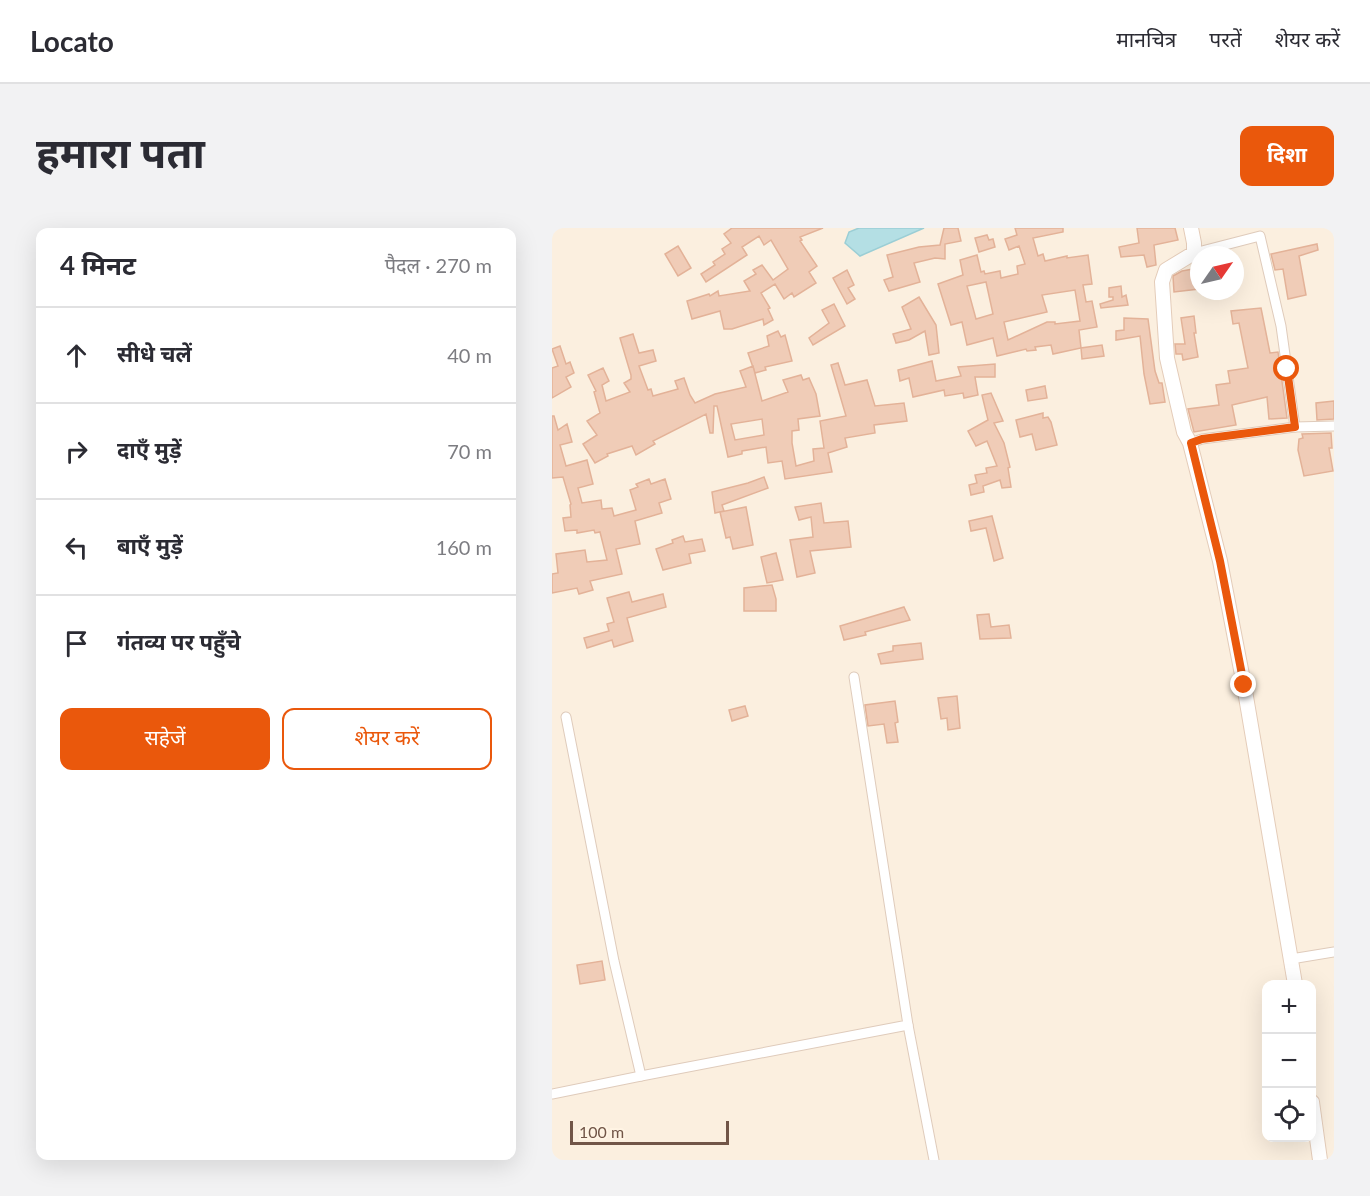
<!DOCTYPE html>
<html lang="hi">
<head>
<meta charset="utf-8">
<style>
  body { margin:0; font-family:Lato,"Noto Sans Devanagari",sans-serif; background:#f2f2f3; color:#2b2b33 }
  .controls { position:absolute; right:18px; bottom:18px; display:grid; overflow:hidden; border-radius:12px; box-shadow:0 6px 24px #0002 }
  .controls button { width:54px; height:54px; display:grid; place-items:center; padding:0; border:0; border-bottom:2px solid #e1e1e2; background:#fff; color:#2b2b33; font:30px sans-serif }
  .compass { position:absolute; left:638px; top:18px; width:54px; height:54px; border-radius:50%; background:#fff; box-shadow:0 6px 24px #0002; rotate:56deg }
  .scale { position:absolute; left:18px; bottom:15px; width:159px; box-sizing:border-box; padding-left:6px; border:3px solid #715547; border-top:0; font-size:16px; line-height:21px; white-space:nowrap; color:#715547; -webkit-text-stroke:4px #fff4e4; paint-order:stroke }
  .stop { position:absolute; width:18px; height:18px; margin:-14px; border:4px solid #ea580c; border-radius:50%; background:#fff }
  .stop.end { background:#ea580c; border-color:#fff; box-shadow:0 2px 6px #0008 }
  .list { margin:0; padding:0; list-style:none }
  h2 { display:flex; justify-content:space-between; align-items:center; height:78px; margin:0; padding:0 24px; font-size:26px }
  h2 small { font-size:20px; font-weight:400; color:#7c7c81 }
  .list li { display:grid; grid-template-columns:39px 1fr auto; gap:18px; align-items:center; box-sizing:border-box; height:96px; padding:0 24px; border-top:2px solid #e1e1e2 }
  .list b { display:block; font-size:22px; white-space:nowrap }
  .list em { font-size:20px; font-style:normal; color:#7c7c81 }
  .actions { display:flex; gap:12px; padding:18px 24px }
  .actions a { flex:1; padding:14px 0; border:2px solid #ea580c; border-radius:12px; text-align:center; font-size:21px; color:#ea580c }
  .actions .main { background:#ea580c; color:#fff }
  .icon { flex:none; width:33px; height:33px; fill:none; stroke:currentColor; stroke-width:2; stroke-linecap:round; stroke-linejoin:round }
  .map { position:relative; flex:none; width:782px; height:932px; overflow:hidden; border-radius:12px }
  header { display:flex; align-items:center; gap:36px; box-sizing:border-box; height:84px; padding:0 30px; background:#fff; border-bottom:2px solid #e1e1e2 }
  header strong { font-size:28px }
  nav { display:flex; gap:33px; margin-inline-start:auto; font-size:21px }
  .intro { display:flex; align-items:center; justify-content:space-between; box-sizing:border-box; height:144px; padding:0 36px }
  h1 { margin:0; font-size:42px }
  .button { padding:15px 27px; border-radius:12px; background:#ea580c; color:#fff; font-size:21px; font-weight:700 }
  main { display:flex; gap:36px; padding:0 36px }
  aside { flex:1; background:#fff; border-radius:12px; box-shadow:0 6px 24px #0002 }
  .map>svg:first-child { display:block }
  .water { fill:#b4dfe4; stroke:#9bced5; stroke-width:1.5 }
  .building { fill:#f0ccb7; stroke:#e3b298; stroke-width:1.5; fill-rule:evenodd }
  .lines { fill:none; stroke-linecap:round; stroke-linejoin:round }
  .street-casing { stroke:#dfcbbb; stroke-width:11 }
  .secondary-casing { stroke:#e4ccb9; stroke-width:16 }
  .street { stroke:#fff; stroke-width:9 }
  .secondary { stroke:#fff; stroke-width:14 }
  .route { stroke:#ea580c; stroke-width:8 }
</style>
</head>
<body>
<header>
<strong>Locato</strong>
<nav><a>मानचित्र</a><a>परतें</a><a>शेयर करें</a></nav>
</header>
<div class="intro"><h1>हमारा पता</h1><a class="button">दिशा</a></div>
<main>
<aside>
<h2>4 मिनट<small>पैदल · 270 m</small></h2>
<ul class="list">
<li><svg class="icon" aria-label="ahead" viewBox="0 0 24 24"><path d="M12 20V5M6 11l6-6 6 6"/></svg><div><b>सीधे चलें</b></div><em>40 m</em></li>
<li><svg class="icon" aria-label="right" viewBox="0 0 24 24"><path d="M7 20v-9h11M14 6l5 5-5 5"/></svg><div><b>दाएँ मुड़ें</b></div><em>70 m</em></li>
<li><svg class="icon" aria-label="left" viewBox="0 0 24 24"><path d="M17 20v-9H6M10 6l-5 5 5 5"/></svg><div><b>बाएँ मुड़ें</b></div><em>160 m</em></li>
<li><svg class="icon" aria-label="arrive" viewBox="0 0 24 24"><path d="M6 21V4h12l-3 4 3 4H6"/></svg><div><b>गंतव्य पर पहुँचे</b></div></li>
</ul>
<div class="actions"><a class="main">सहेजें</a><a>शेयर करें</a></div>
</aside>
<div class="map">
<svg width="782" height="932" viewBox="0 0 782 932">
  <rect width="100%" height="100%" fill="#fbefdf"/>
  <!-- water -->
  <path class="water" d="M307 0H372L308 28 293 15 297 4Z"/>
  <!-- building -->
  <g class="building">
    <path d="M180 0H271L248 9 250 12 248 13 265 38 257 44 264 55 242 69 240 65 232 71 223 56 209 65 218 80 216 81 221 92 212 97 211 91 180 101H172L168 83 140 91 135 73 157 66 158 68 166 63 167 68 198 63 192 53 204 46 201 42 210 37 221 52 236 41 219 12 212 17 207 8 190 19 195 27 154 54 149 46 163 37 161 34 173 26 170 21 179 15 172 6Z"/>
    <path d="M392 0H406L409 13 393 16V31L383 30 362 35 368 54 337 63 332 52 341 49 335 27 367 19 388 17Z"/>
    <path d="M463 0H511V4L481 10 486 28 491 26 493 33 515 28V30L536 27 540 56 531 57 534 74 540 73 545 99 527 102 529 120 501 126 499 117 483 119 484 122 475 123 474 121 445 128 441 110 415 117 410 94 399 97 386 56 411 47 408 32 425 27 429 44 432 43 433 46 448 43 449 50 466 46 465 38 473 36 467 18 457 22 453 11 465 7ZM434 54 441 86 424 91 415 58ZM523 62 528 93 503 96V94H495L456 112 452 94 495 84 490 67Z"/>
    <path d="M585 0H623L626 12 602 17 604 37 595 39 592 27 569 29 567 19 587 15Z"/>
    <path d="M435 7 437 12 441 11 443 19 427 24 423 10Z"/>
    <path d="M765 16 766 22 747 28 754 67 736 71 731 41 723 42 719 26Z"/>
    <path d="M126 18 139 40 126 48 113 26Z"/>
    <path d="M647 40V61L622 64 621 48 630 43Z"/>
    <path d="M295 42 302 57 296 60 303 71 295 76 281 50Z"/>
    <path d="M569 58 570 69 574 67 576 77 549 80 548 76 561 72V69H557V60Z"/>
    <path d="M367 69 384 97 387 125 377 127 373 103 357 112 344 115 341 106 359 101 350 79Z"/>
    <path d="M282 76 293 98 261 117 257 110 277 95 270 82Z"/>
    <path d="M709 80 718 125 726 124 735 190 717 191 715 169 680 177 684 197 642 204 636 181 667 177 664 157 678 155 676 143 696 140 687 95 681 96 679 83Z"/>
    <path d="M642 88 644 105H642L646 129 631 132 630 126H624L623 116H633L629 90Z"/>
    <path d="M572 90 596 91 603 143 607 155H610L613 174 598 176 592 146 588 108 564 112V103L572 102Z"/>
    <path d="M226 103 229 109 233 107 240 133 213 139 214 142 203 145 196 125 217 118 215 108Z"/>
    <path d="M81 106 87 125 101 122 104 133 87 138 96 162 99 161 101 168 126 161 123 153 132 150 138 167 143 175 163 166 194 159 188 143 201 138 210 173 236 164 231 152 249 147 251 152 257 150 264 166 268 188 246 191 247 202 240 203V215L244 238 262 233 261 221 272 220 268 193 294 188 279 137 286 135 293 157 315 152 323 178 352 175 355 193 322 197 323 205 293 210 295 219 276 225 280 244 233 251 230 233 216 235 214 219 190 223V226L176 229 165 178H162L161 205H158L154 186 101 213 103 216 84 227 80 218 55 226 56 228 43 235 31 216 45 207 35 193 48 185 42 164 44 163 36 147 51 140 57 153 50 157 54 173 78 164 72 155 79 151V147L68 110ZM210 191 212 207 183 212 179 196Z"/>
    <path d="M550 117 552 128 530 131 529 120Z"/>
    <path d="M8 118 14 136 18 134 22 145 14 149 19 159 0 170V140L6 138 0 121Z"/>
    <path d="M380 133 384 153 409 148 406 139 443 136V149H423L426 167 412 170 411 165 393 168 392 162 361 169 357 150 348 153 346 142Z"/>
    <path d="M493 158 495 170 476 173 474 162Z"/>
    <path d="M439 165 451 193 442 195 452 215 458 239 456 240 459 259 450 260 448 252 431 258 432 264 419 267 417 257 425 255 423 247 435 245 434 240 445 238 435 213 424 218 416 203 436 192 430 167Z"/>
    <path d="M782 173V191L765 192 764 175Z"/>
    <path d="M491 185V190L496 189 499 194 505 217 484 222 480 206 468 209 464 192Z"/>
    <path d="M0 188H2L6 202 15 196 20 214 8 217 14 238 35 232 41 256 26 260 30 275 49 272 50 281 60 280 62 288 84 282 78 262 86 259 84 256 97 251 99 256 113 251 119 271 107 275 110 285 83 293 88 316 64 321 70 346 38 353 41 362 27 366 25 360 0 365V346L6 345 4 326 33 322 35 334 55 332 48 304 43 305 42 302 25 305V302L13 303 11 290 19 289 18 277 19 276 11 249 0 250Z"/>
    <path d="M779 205 780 220H777L781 243 752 248 746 222 747 211 751 210 750 206Z"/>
    <path d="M212 249 216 260 170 277 172 283 163 285 160 264 196 255Z"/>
    <path d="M269 275 272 295 296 293 299 319 258 323 263 345 245 349 238 312 261 309 259 289 247 292 243 279Z"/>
    <path d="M194 279 201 317 181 321 178 309 174 310 168 284Z"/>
    <path d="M440 288 451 330 442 333 434 300 419 303 417 293Z"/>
    <path d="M131 308 133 314 150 311 153 323 137 326 139 335 111 342 104 321 121 315 120 312Z"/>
    <path d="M224 325 231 352 215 355 209 329Z"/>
    <path d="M220 357 224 371V383H192V360Z"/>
    <path d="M77 364 80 374 111 366 114 379 75 390 81 413 62 419 60 412 35 420 32 410 57 403 55 396 62 394 55 370Z"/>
    <path d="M352 379 358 392 313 404 314 407 292 412 288 398Z"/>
    <path d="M437 386 439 399 457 397 459 410 428 411 425 387Z"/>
    <path d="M369 415 371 431 329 436 326 426 341 423V418Z"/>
    <path d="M405 468 408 500 396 502 395 490 389 491 386 470Z"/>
    <path d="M343 473 346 494 343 495 346 514 335 515 332 496 316 498 313 477Z"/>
    <path d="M193 478 196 488 180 493 177 482Z"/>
    <path d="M50 733 53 752 28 756 25 737Z"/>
  </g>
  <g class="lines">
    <defs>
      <g id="street">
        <path d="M642 25 708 8 729 98 743 199"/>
        <path d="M638 215 650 211 743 199 782 198"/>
        <path d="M739 731 782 724"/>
        <path d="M356 797 382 932"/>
        <path d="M89 848 356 797 302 449"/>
        <path d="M0 866 89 848 62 733 14 489"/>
      </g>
      <g id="secondary">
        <path d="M639 0 642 15V25L614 42 610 54 615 130 632 204 638 215 668 333 692 457 743 756"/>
        <path d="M760 874 768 932"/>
      </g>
    </defs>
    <!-- street casing -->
    <use href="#street" class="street-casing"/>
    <!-- secondary casing -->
    <use href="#secondary" class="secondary-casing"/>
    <!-- street -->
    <use href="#street" class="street"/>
    <!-- secondary -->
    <use href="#secondary" class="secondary"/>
  </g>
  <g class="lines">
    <!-- route -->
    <path class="route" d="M692 457 668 333 639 215 650 211 743 199 735 141"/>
  </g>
</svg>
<div class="controls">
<button>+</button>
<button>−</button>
<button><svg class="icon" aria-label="locate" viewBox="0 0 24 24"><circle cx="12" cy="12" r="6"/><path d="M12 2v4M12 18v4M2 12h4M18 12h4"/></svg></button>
</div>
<svg class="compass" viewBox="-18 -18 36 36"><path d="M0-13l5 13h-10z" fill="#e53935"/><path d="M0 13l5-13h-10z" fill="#7c7c81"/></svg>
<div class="scale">100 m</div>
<div class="stop" style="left:735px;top:141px"></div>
<div class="stop end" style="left:692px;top:457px"></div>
</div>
</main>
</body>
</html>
